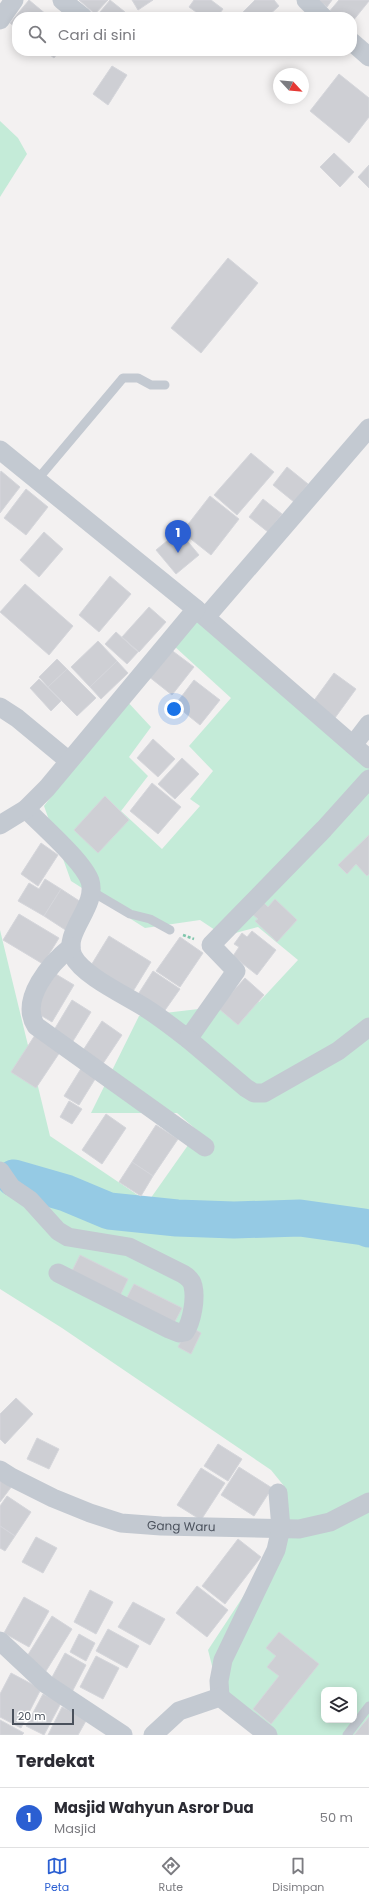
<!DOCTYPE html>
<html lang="id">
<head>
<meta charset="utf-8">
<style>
  body { margin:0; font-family:Poppins,sans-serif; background:#f2f2f3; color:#2b2b33 }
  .controls { position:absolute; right:12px; bottom:12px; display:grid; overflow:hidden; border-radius:8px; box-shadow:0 2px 10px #0003 }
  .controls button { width:36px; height:36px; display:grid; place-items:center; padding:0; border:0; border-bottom:1px solid #e1e1e2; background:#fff; color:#2b2b33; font:20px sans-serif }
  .compass { position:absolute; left:273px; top:68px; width:36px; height:36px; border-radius:50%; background:#fff; box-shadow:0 2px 10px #0003; rotate:116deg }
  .scale { position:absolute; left:12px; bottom:10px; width:62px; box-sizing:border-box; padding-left:4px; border:2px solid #4a515c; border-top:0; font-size:11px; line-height:14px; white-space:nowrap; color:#4a515c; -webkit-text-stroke:3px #fff; paint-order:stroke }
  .you { position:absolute; left:174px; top:709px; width:14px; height:14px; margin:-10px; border:3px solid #fff; border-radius:50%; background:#1a73e8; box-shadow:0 0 0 6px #1a73e833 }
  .badge { display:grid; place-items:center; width:26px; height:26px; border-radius:50%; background:#2b5fd2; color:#fff; font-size:13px; font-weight:700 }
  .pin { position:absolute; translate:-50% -33px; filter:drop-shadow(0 1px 2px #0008) }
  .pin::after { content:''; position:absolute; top:21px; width:14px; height:12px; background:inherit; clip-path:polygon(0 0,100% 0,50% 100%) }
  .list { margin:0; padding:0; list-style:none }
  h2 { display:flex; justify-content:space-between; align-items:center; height:52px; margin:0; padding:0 16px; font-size:17px }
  h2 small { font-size:13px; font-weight:400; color:#7c7c81 }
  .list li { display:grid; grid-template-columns:26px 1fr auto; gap:12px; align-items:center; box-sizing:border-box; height:60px; padding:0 16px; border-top:1px solid #e1e1e2 }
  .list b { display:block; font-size:15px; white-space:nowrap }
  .list p { margin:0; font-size:13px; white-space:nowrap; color:#7c7c81 }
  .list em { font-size:13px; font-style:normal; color:#7c7c81 }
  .icon { flex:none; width:22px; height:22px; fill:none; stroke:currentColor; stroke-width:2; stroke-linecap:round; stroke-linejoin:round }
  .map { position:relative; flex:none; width:369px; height:1735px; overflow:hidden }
  .search { position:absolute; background:#fff; box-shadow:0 2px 10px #0003; left:12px; right:12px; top:12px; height:44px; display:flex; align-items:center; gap:10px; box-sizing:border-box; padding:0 14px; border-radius:16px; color:#7c7c81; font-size:15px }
  .sheet { height:112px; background:#fff }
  nav { display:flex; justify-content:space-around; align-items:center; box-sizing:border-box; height:56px; border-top:1px solid #e1e1e2; background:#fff; font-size:11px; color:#7c7c81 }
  nav a { display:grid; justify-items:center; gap:2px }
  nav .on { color:#2b5fd2 }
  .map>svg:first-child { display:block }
  .green { fill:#c4ebd8; fill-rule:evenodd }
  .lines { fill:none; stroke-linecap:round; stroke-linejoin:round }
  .river { stroke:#95cae4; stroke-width:37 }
  .building { fill:#cecfd4; stroke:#d5d6db }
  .path { stroke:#7fc6ac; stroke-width:2.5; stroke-dasharray:3 2; stroke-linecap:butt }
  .service { stroke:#c3c9d1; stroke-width:9 }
  .minor { stroke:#c3c9d1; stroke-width:19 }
  .labels { text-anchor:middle; stroke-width:3; stroke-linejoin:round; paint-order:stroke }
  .street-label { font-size:12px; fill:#4a515c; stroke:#fff }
</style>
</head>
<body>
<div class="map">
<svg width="369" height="1735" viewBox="0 0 369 1735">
  <rect width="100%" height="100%" fill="#f3f1f1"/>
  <!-- green -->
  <g class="green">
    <path d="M0 121 18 138 27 154 0 197Z"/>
    <path d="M201 616 369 757V1735H268L220 1697 208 1650 283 1536 284 1486 271 1470 62 1328 0 1289V930L50 1136 148 1202 198 1131 177 1113H91L139 1016 259 1002 298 960 258 927 224 936 200 920 145 928 71 881 44 806 125 699 151 727 129 757 148 776 121 811 162 849 200 806 190 799 213 771 189 746 231 698 174 646ZM324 1690H354V1720H324Z"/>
  </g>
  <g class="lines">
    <!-- river -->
    <path class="river" d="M14 1178 66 1193 109 1211 177 1218 234 1220 300 1218 364 1227 369 1229"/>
  </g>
  <!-- building -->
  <g class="building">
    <path d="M29 0 47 15 46 17H17V29L10 23Z"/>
    <path d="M79 0H108L95 14Z"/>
    <path d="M110 0 125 12 120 17H96Z"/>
    <path d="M132 0H153L138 10Z"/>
    <path d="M194 0H211L223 9 217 17H203L189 7Z"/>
    <path d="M255 0H274L279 6 267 17H238Z"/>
    <path d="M318 0H332L327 7Z"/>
    <path d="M339 0H369V1L352 22V17H332L328 13Z"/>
    <path d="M45 51H59L54 58Z"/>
    <path d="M112 66 127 75 108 105 93 94Z"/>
    <path d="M339 74 369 98V117L349 143 310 111Z"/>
    <path d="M334 153 354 172 340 187 320 167Z"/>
    <path d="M369 165V188L358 177Z"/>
    <path d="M228 258 258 283 201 353 171 328Z"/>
    <path d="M251 453 274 472 237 515 214 495Z"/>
    <path d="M287 467 308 484 294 502 273 485Z"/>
    <path d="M1 471 20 487 0 513V473Z"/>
    <path d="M26 489 48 507 26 535 4 518Z"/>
    <path d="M210 496 239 519 211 555 182 532Z"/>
    <path d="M263 499 282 514 268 532 249 517Z"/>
    <path d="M179 531 199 555 176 574 156 550Z"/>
    <path d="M44 532 63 549 39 577 20 560Z"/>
    <path d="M110 576 131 594 99 632 79 615Z"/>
    <path d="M25 584 73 626 49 655 0 612Z"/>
    <path d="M149 607 166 622 139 652 122 637Z"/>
    <path d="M116 632 138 652 127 664 105 644Z"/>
    <path d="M98 641 117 661 90 687 71 667Z"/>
    <path d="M170 649 194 667 172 695 148 676Z"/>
    <path d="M57 659 67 669 48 687 39 677Z"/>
    <path d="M117 661 128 673 101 699 90 687Z"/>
    <path d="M67 669 96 698 77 716 48 687Z"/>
    <path d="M334 673 356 689 332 722 310 706Z"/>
    <path d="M39 679 61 701 51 711 30 688Z"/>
    <path d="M194 680 220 700 200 725 175 705Z"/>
    <path d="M153 739 175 759 158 777 137 758Z"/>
    <path d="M182 758 199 774 175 799 158 784Z"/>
    <path d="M152 783 181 807 158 834 130 811Z"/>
    <path d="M105 796 129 820 98 853 74 830Z"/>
    <path d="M369 835V874L367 876 356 864 347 874 338 865Z"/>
    <path d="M41 843 58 855 38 886 21 874Z"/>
    <path d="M45 879 61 889 44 916 18 901 29 883 39 889Z"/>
    <path d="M61 889 84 904 67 931 44 916Z"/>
    <path d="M275 899 297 920 277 942 255 921 258 919 252 914 263 902 268 907Z"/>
    <path d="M19 914 59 938 43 964 3 940Z"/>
    <path d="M252 931 276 950 257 975 233 956 239 947 234 944 242 933 247 937Z"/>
    <path d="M109 936 151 962 132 993 90 967Z"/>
    <path d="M180 937 203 953 180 987 156 971Z"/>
    <path d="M153 971 180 989 163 1013 137 996Z"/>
    <path d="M54 973 74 985 52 1022 32 1010Z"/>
    <path d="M245 978 264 995 238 1025 218 1008Z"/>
    <path d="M72 1000 91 1012 70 1046 51 1035Z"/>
    <path d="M102 1021 122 1035 100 1068 80 1055Z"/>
    <path d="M37 1032 62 1049 36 1088 11 1072Z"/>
    <path d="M82 1067 97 1076 79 1105 64 1096Z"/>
    <path d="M69 1101 82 1109 72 1124 60 1117Z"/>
    <path d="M106 1114 126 1128 102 1164 82 1150Z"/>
    <path d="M156 1125 178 1139 153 1176 132 1162Z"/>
    <path d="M132 1162 153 1176 141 1196 119 1182Z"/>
    <path d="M80 1255 128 1279 117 1302 69 1277Z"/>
    <path d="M134 1284 182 1308 171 1329 123 1305Z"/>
    <path d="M189 1326 201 1333 191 1354 178 1347Z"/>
    <path d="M16 1398 33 1414 5 1444 0 1439V1414Z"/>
    <path d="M37 1438 59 1449 49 1469 27 1459Z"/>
    <path d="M218 1444 242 1459 228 1481 204 1466Z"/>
    <path d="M239 1467 272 1488 254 1516 221 1495Z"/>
    <path d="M201 1468 225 1483 201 1520 177 1505Z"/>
    <path d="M0 1477 12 1486 0 1502Z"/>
    <path d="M7 1496 31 1512 15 1536 0 1526V1506Z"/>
    <path d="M0 1526 15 1536 5 1551 0 1548Z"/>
    <path d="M36 1537 57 1548 43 1573 22 1562Z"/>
    <path d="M238 1539 261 1557 225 1604 202 1586Z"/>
    <path d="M197 1586 228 1610 207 1637 176 1613Z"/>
    <path d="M90 1590 113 1602 96 1634 74 1622Z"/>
    <path d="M24 1597 49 1611 29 1647 4 1633Z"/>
    <path d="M133 1602 165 1619 150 1645 118 1627Z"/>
    <path d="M52 1616 72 1629 46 1671 26 1658Z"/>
    <path d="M108 1629 139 1646 127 1668 96 1651Z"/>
    <path d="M279 1632 319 1664 271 1724 253 1709 279 1676 267 1667 276 1656 266 1648Z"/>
    <path d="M79 1634 95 1643 86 1661 70 1652Z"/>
    <path d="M65 1653 86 1665 72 1692 50 1681Z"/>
    <path d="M96 1656 119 1668 103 1699 80 1687Z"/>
    <path d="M11 1673 41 1689 21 1728 0 1717V1694Z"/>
    <path d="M43 1694 61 1703 44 1735 26 1726Z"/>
    <path d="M62 1707 87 1719 78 1735H48Z"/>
    <path d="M369 1717V1735H354Z"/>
    <path d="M0 1720 24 1733 22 1735H0Z"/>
  </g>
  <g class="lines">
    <!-- path -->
    <path class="path" d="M183 935 194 939"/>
    <!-- service -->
    <g class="service">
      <path d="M37 480 123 378H138L151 385H165"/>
      <path d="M91 891 130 914 150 919 170 930"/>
      <path d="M347 1735 369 1706"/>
    </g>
    <!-- minor -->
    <g class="minor">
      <path d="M62 0 83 17"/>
      <path d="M306 0 323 17"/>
      <path d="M0 20 14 0"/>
      <path d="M352 42 369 57"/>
      <path d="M0 450 196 609 369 759"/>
      <path d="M206 617 369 428"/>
      <path d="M0 707 17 718 69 761"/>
      <path d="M353 745 369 724"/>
      <path d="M26 809C42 826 83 861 90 881 98 907 62 932 73 956 83 976 127 996 147 1009 161 1018 175 1029 188 1039L236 971 211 945 324 829 369 779"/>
      <path d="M0 825 26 809 47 788 196 609"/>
      <path d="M71 947C51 963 19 999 36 1026L205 1147"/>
      <path d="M188 1039 246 1088 254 1093H264L338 1051 369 1027"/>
      <path d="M0 1171 11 1187 30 1200 58 1231 68 1237 129 1247 183 1274C188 1277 192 1280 193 1286 196 1299 192 1321 185 1332L179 1333 169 1329 58 1273"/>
      <path id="s1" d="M0 1470 11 1477 53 1498 90 1513 121 1523 161 1526 299 1529 330 1522 369 1502"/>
      <path d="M0 1641 46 1684 123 1735"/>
      <path d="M220 1697 219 1681 223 1660 276 1550 281 1528 278 1493"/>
      <path d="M153 1735 179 1711 220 1697 268 1735"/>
    </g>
  </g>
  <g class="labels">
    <!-- street labels -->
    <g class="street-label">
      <text dy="4" stroke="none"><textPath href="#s1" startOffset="193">Gang Waru</textPath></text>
    </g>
  </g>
</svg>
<div class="controls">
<button><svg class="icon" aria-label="layers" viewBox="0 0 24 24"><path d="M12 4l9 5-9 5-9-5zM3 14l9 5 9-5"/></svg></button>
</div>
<svg class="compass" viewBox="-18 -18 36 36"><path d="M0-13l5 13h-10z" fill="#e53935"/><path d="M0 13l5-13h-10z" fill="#7c7c81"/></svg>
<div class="scale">20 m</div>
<div class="you"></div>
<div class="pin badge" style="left:178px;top:553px">1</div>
<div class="search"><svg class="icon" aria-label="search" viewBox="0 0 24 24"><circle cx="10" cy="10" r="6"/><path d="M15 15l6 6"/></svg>Cari di sini</div>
</div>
<section class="sheet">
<h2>Terdekat<small></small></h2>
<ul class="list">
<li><span class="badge">1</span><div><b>Masjid Wahyun Asror Dua</b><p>Masjid</p></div><em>50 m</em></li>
</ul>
</section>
<nav>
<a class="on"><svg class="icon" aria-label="map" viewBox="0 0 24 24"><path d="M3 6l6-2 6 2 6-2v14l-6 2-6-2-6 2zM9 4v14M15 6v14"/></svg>Peta</a>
<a><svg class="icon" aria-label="directions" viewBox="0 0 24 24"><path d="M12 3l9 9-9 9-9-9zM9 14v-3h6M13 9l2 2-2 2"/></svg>Rute</a>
<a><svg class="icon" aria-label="saved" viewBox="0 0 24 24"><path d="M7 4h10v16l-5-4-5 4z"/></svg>Disimpan</a>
</nav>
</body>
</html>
